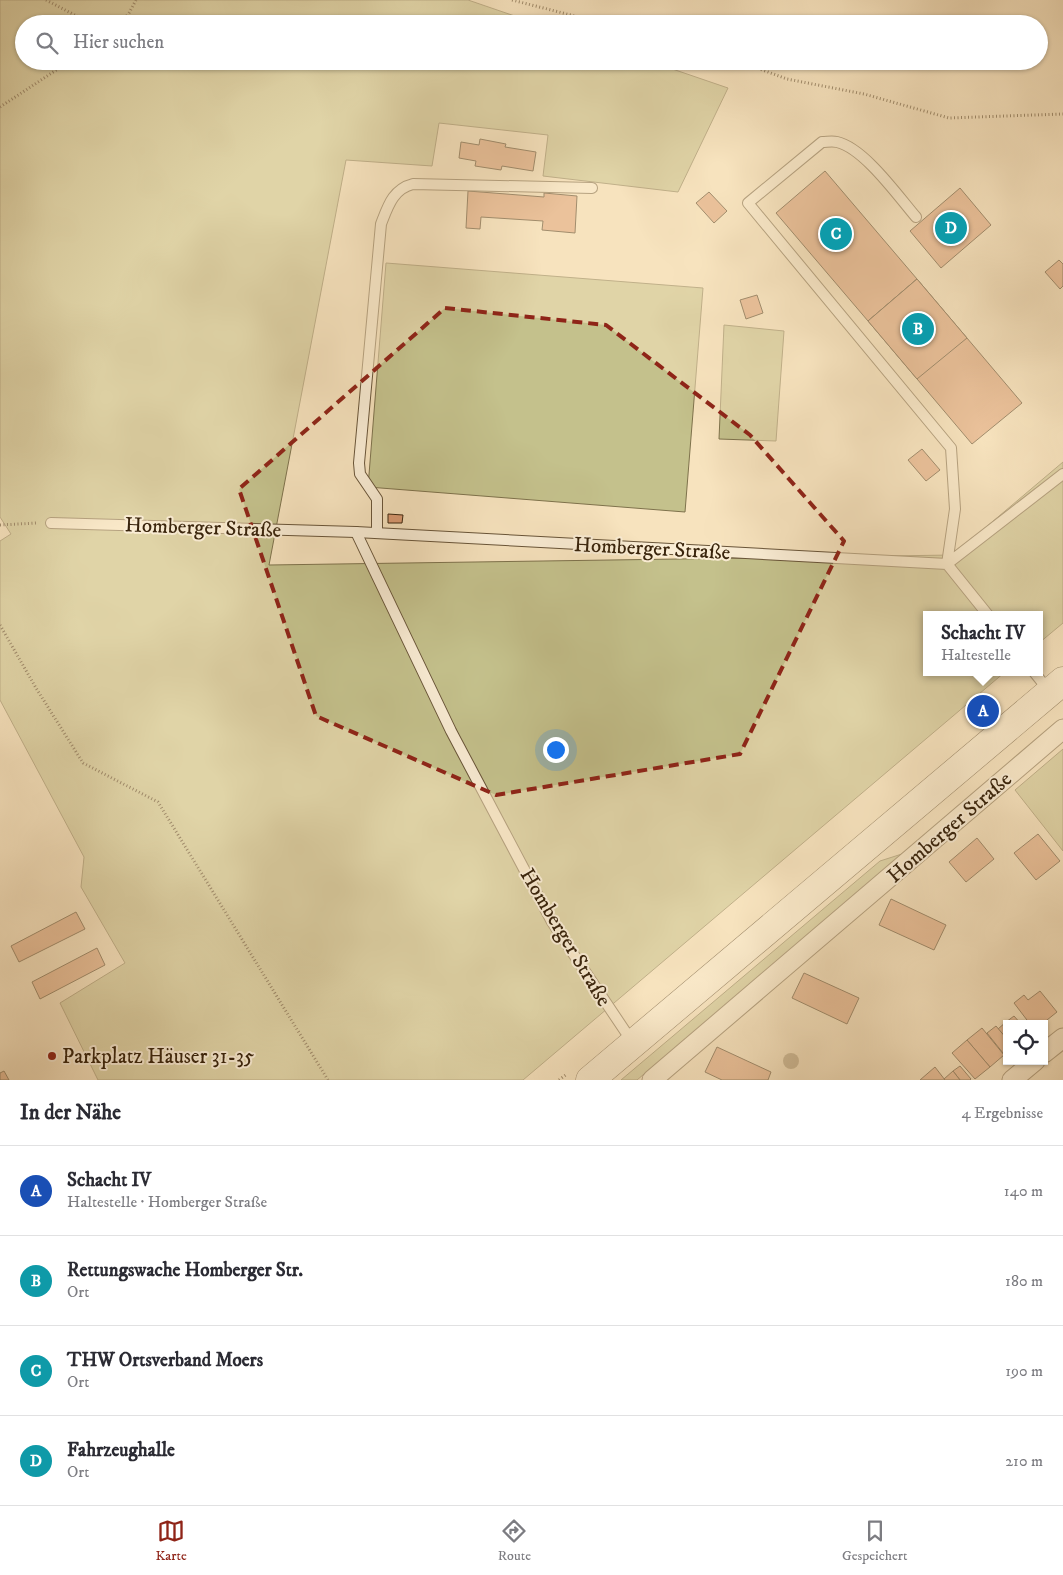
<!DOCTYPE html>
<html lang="de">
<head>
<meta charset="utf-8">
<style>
  body { margin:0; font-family:"IM FELL DW Pica",serif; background:#f2f2f3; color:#2b2b33 }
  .controls { position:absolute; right:15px; bottom:15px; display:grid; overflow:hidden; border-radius:0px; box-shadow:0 1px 4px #0004 }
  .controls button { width:45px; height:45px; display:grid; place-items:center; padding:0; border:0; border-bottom:1px solid #e1e1e2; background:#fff; color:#2b2b33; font:25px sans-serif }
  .you { position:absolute; left:555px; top:749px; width:18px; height:18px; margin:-12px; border:4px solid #fff; border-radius:50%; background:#1a73e8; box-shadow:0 0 0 8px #1a73e833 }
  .badge { display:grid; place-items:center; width:32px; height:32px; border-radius:50%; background:#8f2418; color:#fff; font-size:16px; font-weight:700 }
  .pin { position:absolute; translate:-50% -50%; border:2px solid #fff; box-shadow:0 1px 5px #0006 }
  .popup { position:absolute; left:923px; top:611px; width:120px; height:65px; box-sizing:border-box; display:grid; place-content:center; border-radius:0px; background:#fff; filter:drop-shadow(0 1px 4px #0005); font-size:16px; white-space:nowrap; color:#7c7c81 }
  .popup b { font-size:19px; color:#2b2b33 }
  .popup::after { content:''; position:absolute; left:50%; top:100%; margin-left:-10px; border:10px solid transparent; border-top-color:#fff }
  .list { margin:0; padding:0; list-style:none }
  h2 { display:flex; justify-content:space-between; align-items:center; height:65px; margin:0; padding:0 20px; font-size:21px }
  h2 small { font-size:16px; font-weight:400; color:#7c7c81 }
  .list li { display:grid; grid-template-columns:32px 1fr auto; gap:15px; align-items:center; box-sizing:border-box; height:90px; padding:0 20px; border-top:1px solid #e1e1e2 }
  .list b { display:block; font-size:19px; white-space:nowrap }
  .list p { margin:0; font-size:16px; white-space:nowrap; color:#7c7c81 }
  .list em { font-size:16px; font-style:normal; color:#7c7c81 }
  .icon { flex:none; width:28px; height:28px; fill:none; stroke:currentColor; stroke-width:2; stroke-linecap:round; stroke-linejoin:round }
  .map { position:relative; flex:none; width:1063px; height:1080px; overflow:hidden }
  .search { position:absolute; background:#fff; box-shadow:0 1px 4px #0004; left:15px; right:15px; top:15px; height:55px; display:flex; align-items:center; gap:12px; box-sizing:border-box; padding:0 18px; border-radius:28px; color:#7c7c81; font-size:19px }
  .sheet { height:425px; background:#fff }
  nav { display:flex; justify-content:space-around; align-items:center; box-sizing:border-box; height:70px; border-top:1px solid #e1e1e2; background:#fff; font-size:14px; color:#7c7c81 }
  nav a { display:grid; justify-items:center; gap:2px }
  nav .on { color:#8f2418 }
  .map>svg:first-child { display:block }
  .green { fill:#c4c18c; stroke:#7e724c }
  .building { fill:#db9a72; stroke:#39240c }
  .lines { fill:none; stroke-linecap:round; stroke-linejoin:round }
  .lane-casing { stroke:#685438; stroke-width:12 }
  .street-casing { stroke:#685438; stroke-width:21 }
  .secondary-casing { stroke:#39240c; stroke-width:29 }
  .path { stroke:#39240c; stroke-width:3; stroke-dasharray:1 2.5; stroke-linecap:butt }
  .lane { stroke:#faedd5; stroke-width:10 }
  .street { stroke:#faedd5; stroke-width:19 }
  .secondary { stroke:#faedd5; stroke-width:28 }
  .tree { fill:#a28f6e }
  .marked { fill:none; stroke:#8f2418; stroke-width:4; stroke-dasharray:10 6; stroke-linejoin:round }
  .poi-dot { fill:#8f2418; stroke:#faedd5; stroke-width:2 }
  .labels { text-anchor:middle; stroke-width:4; stroke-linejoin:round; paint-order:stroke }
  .street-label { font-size:21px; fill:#39240c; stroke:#faedd5 }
  .poi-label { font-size:21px; fill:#39240c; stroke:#faedd5; text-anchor:start }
</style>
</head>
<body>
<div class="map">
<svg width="1063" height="1080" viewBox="0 0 1063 1080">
  <rect width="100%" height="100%" fill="#f7e3be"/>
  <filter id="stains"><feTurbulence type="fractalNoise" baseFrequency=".004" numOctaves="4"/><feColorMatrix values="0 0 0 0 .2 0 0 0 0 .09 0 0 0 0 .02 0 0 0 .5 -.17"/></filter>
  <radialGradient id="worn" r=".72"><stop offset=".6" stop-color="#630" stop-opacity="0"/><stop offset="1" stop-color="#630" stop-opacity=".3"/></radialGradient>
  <!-- green -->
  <g class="green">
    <path d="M0 0H468L538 24H24V61H649L728 88 678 192 543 176 548 135 439 123 432 166 346 160 269 565 953 555 1063 462V623L1039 643V615H927V672H1005L523 1080H98L60 1003 125 963 81 887 84 857 0 700V541L11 534 0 517Z"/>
    <path d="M386 263 703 288 685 512 368 487Z"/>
    <path d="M724 325 784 331 776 441 719 439Z"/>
    <path d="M1063 749V851L1015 790Z"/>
    <path d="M905 853 637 1080H621L880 861Z"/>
  </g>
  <!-- building -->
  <g class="building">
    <path d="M480 139 506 144 505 147 536 152 533 171 502 166 501 170 475 166 476 161 459 158 461 142 479 145Z"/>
    <path d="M825 171 917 279 868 321 776 213Z"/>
    <path d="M960 188 991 225 941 268 910 231Z"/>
    <path d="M468 191 544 197V193L577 196 575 233 542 230 543 221 481 217 480 229 466 228Z"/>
    <path d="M709 192 727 211 714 223 696 203Z"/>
    <path d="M1059 260 1063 264V286L1060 289 1045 272Z"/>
    <path d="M917 279 1022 403 972 444 868 321Z"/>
    <path d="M917 279 967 338 917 379 868 321Z"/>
    <path d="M757 295 763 313 746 319 740 300Z"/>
    <path d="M922 449 940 470 926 481 908 460Z"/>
    <path d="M388 514 403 515 402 523H388Z"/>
    <path d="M1038 834 1060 861 1036 880 1014 853Z"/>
    <path d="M977 838 994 859 966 882 949 862Z"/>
    <path d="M891 899 946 925 934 950 879 925Z"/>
    <path d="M76 912 85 929 19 962 11 946Z"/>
    <path d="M97 948 105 965 40 999 32 982Z"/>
    <path d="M804 973 859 998 847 1024 792 998Z"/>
    <path d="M1040 991 1057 1012 1042 1024H1030L1014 1003 1024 995 1028 1000Z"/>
    <path d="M1014 1016 1021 1024H1007L1006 1022Z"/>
    <path d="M1006 1022 1007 1024V1039L998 1029Z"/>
    <path d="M996 1026 1007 1039V1050L1003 1053 987 1033Z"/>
    <path d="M982 1028 1004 1055 990 1067 967 1040Z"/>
    <path d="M967 1040 990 1067 975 1079 952 1053Z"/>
    <path d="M717 1047 771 1072 768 1080H722L705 1072Z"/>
    <path d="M960 1066 971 1079 970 1080H960L953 1071Z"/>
    <path d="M935 1067 945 1080H920Z"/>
    <path d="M4 1071 9 1080H0V1073Z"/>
    <path d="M953 1071 960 1080H945L944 1079Z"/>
  </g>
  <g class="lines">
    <defs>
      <g id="lane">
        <path d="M916 217C898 196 864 148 837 142 832 141 827 142 822 142L748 203 951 448 955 509 947 564 1063 474"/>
        <path d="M51 523 356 532 947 564 988 615"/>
        <path d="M356 532 451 731 552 922 633 1043"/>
        <path d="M377 533V499L360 474 359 463 381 224C388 206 393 189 413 184L592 188"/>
        <path d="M1034 672 1049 691"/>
      </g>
      <g id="street">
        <path d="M1044 1053 1063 1038"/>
        <path d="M652 1080 1063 729"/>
        <path d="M1012 1080 1035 1061"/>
      </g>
      <path id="secondary" d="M590 1080 1063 681"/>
    </defs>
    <!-- lane casing -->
    <use href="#lane" class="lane-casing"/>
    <!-- street casing -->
    <use href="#street" class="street-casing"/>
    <!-- secondary casing -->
    <use href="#secondary" class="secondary-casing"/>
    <!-- path -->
    <g class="path">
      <path d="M46 0 92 24"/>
      <path d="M512 0 606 24"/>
      <path d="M120 24 129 13 136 0"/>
      <path d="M738 61 787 79 864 94 949 118 1063 114"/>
      <path d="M0 107 70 61"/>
      <path d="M0 525 37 523"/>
      <path d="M0 625 36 688 83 763 158 802 328 1080"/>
      <path d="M559 1080 567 1074"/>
    </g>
    <!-- lane -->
    <use href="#lane" class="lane"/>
    <!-- street -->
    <use href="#street" class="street"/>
    <!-- secondary -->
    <use href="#secondary" class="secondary"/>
  </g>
  <!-- trees -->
  <circle class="tree" cx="791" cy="1061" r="8"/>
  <!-- marked area -->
  <path d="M0 0H1063V1080H0ZM445 308 606 325 750 435 844 541 740 754 496 795 316 716 239 489Z" fill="#f7e3be" fill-opacity=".55" fill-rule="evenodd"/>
  <path class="marked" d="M445 308 606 325 750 435 844 541 740 754 496 795 316 716 239 489Z"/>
  <!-- markers -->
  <circle class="poi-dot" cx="52" cy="1056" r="5"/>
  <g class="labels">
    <!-- street labels -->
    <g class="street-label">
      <text transform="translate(203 527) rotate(2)" y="7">Homberger Straße</text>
      <text transform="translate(652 548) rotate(3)" y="7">Homberger Straße</text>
      <text transform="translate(949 827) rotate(-41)" y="7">Homberger Straße</text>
      <text transform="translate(566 937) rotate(59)" y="7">Homberger Straße</text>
    </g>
    <!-- poi labels -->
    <g class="poi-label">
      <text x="62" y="1063">Parkplatz Häuser 31-35</text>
    </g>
  </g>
  <rect width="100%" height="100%" filter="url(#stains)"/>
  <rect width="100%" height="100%" fill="url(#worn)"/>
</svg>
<div class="controls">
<button><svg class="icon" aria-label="locate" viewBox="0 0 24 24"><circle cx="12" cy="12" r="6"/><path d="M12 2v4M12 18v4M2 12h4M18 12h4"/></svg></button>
</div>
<div class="you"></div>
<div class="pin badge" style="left:983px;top:711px;background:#1a4fb4">A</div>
<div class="popup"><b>Schacht IV</b>Haltestelle</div>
<div class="pin badge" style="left:918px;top:329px;background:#0f9aa8">B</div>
<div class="pin badge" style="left:836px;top:234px;background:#0f9aa8">C</div>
<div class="pin badge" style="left:951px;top:228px;background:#0f9aa8">D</div>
<div class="search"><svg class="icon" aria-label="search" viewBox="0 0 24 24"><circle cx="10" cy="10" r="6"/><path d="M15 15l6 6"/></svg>Hier suchen</div>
</div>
<section class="sheet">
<h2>In der Nähe<small>4 Ergebnisse</small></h2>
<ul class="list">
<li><span class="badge" style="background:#1a4fb4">A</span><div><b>Schacht IV</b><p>Haltestelle · Homberger Straße</p></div><em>140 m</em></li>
<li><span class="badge" style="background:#0f9aa8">B</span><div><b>Rettungswache Homberger Str.</b><p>Ort</p></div><em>180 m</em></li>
<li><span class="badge" style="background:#0f9aa8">C</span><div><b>THW Ortsverband Moers</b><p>Ort</p></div><em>190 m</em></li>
<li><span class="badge" style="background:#0f9aa8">D</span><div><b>Fahrzeughalle</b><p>Ort</p></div><em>210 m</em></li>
</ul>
</section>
<nav>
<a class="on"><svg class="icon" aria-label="map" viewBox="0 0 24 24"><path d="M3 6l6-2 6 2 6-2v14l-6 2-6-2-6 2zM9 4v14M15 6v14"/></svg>Karte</a>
<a><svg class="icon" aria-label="directions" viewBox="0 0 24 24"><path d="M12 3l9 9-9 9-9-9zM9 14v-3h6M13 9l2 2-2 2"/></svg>Route</a>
<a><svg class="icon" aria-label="saved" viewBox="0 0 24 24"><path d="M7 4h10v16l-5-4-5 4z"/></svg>Gespeichert</a>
</nav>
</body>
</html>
